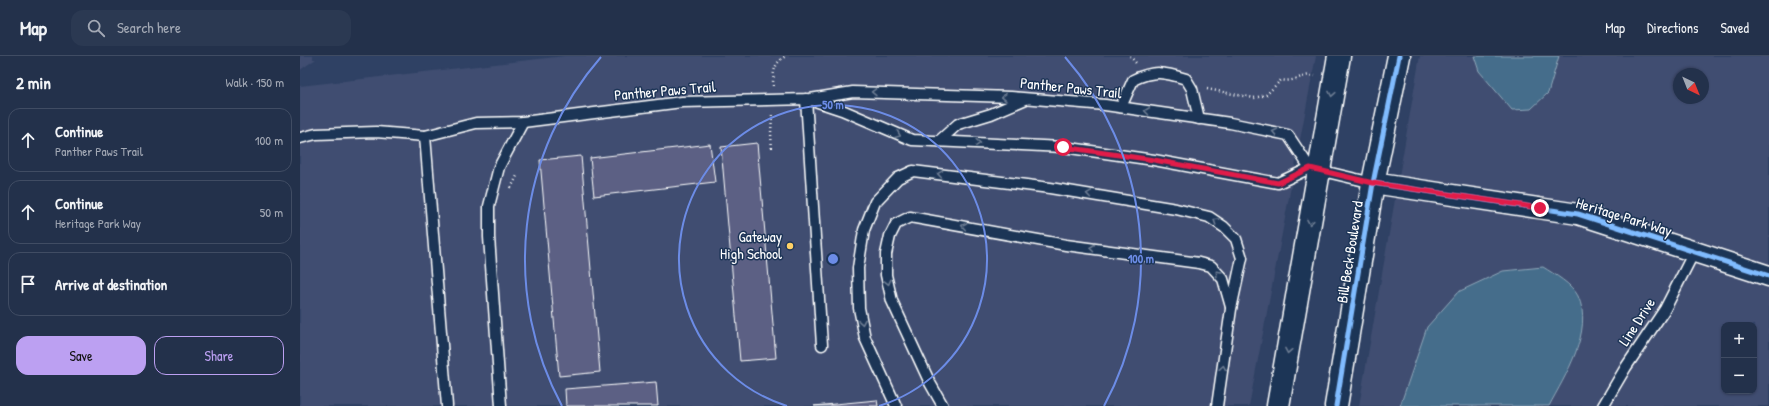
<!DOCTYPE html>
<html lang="en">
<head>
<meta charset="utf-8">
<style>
  body { margin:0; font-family:"Patrick Hand",sans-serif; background:#2b3952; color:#f1f3f6 }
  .controls { position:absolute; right:12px; bottom:12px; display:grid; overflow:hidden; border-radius:8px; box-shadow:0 1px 3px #0004 }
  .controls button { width:36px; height:36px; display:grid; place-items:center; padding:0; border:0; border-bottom:1px solid #404c63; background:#23314b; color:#f1f3f6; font:20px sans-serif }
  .compass { position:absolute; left:1373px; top:12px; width:36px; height:36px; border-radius:50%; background:#23314b; box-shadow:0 1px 3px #0004; rotate:137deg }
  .stop { position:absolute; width:12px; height:12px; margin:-9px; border:3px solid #e11d48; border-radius:50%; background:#fff }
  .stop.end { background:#e11d48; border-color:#fff; box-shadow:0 1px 4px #0008 }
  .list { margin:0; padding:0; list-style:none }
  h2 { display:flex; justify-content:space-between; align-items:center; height:52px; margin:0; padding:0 16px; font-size:17px }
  h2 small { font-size:13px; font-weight:400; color:#a3a9b5 }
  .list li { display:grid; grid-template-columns:26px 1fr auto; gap:12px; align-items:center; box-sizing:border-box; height:64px; margin:0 8px 8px; padding:0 8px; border:1px solid #404c63; border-radius:12px }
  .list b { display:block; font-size:15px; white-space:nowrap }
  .list p { margin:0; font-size:13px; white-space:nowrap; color:#a3a9b5 }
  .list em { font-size:13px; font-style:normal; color:#a3a9b5 }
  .actions { display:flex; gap:8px; padding:12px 16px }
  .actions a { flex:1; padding:9px 0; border:1px solid #bca0f2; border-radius:12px; text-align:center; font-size:14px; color:#bca0f2 }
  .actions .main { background:#bca0f2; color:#111 }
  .icon { flex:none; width:22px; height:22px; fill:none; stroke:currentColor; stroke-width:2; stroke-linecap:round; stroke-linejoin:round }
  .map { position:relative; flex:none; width:1469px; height:350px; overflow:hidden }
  header { display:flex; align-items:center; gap:24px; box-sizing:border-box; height:56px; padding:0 20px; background:#23314b; border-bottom:1px solid #404c63 }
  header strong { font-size:19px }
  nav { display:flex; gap:22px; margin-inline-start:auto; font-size:14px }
  .search { width:280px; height:36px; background:#2b3952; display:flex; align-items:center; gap:10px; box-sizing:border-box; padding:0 14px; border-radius:12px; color:#a3a9b5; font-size:15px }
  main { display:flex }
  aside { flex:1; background:#23314b }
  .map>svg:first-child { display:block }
  .built { fill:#404e71; fill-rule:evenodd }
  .water { fill:#446d8b; stroke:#8fa7b9 }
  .building { fill:#5c6084; stroke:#fff }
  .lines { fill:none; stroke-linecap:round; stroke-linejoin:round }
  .service-casing { stroke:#fff; stroke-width:13 }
  .minor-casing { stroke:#fff; stroke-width:23 }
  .tertiary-casing { stroke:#fff; stroke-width:25 }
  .path { stroke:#fff; stroke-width:2.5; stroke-dasharray:1 3; stroke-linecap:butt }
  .service { stroke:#1d3557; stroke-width:10 }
  .minor { stroke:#1d3557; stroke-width:20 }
  .tertiary { stroke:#1d3557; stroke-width:22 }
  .cycleway-casing { stroke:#1d3557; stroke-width:8 }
  .cycleway { stroke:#80bcff; stroke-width:5 }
  .oneway { stroke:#6c7c92 }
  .route { stroke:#e11d48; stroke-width:5 }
  .ring { fill:none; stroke:#6c8ce6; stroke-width:2 }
  .poi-dot { fill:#ffd166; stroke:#1d3557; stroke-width:1.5 }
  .labels { text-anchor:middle; stroke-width:3; stroke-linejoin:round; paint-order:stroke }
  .street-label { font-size:15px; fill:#fff; stroke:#1d3557 }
  .poi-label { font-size:15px; fill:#fff; stroke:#1d3557; text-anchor:end }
  .centre { fill:#6c8ce6; stroke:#1d3557; stroke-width:2 }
  .ring-label { font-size:12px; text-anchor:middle; font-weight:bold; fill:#6c8ce6; stroke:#1d3557; stroke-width:3; stroke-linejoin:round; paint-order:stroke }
</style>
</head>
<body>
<header>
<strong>Map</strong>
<div class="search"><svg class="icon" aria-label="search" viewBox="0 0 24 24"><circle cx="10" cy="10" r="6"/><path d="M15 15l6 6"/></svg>Search here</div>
<nav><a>Map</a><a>Directions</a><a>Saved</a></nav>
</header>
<main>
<aside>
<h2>2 min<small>Walk · 150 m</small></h2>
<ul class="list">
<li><svg class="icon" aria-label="ahead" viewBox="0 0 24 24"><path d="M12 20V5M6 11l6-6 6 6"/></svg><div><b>Continue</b><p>Panther Paws Trail</p></div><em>100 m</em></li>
<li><svg class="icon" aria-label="ahead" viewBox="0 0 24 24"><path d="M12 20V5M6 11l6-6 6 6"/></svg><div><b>Continue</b><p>Heritage Park Way</p></div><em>50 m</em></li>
<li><svg class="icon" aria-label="arrive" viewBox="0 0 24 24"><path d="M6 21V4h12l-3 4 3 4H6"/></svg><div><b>Arrive at destination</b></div></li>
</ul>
<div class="actions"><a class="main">Save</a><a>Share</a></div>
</aside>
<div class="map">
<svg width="1469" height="350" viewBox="0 0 1469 350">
  <rect width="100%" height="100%" fill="#2f4164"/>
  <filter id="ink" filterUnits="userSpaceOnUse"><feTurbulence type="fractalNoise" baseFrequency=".025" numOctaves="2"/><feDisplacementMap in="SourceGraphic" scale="8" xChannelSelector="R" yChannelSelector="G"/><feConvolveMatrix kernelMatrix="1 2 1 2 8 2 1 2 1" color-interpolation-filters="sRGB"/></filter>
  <g filter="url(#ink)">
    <!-- built -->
    <g class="built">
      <path d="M0 0H13V3H16L0 14Z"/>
      <path d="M265 0H1016L949 350H0V30Z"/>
      <path d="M1120 0H1469V350H1059ZM1379 18H1403V42H1379ZM1424 269H1454V335H1424Z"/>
    </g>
    <!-- water -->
    <g class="water">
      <path d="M1174 0H1259L1248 37 1231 53 1212 54 1179 15Z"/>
      <path d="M1243 211C1254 218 1272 228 1278 240 1294 275 1265 320 1249 350H1100L1127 271 1158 236 1203 215Z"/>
    </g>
    <!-- building -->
    <g class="building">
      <path d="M457 87 476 302 440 305 421 91Z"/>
      <path d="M410 88 415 126 294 140 290 102Z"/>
      <path d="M281 100 300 316 259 320 240 104Z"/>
      <path d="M356 326 358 350H266L265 333Z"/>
      <path d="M577 344 578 350H514Z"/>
    </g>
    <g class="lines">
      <defs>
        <g id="service">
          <path d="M506 43 522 289"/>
          <path d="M512 44 542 54 612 84 763 91 854 104 978 127 1010 112 1073 127"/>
          <path d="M821 51 833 24C854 14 864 16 886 23L892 33 899 63"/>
          <path d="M125 80 147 350"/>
          <path d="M0 82 16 78 76 76 125 80 176 67 223 66 382 46 510 43 553 36 711 41 805 49 930 67 988 79 1010 112"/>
          <path d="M639 85 658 68 691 58 726 43"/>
          <path d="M201 350 189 181V150L199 111 223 66"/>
          <path d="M596 350 565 282 559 252 558 212 564 174 575 146 598 122 613 115 750 132 876 153 909 161 924 171 936 183 942 202 931 253 917 350"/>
          <path d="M643 350 630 327 592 245 586 219V198L590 180 596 168 610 161 766 189 899 207 911 210 923 223 931 251"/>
          <path d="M1303 350 1326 311 1365 253 1394 196"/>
        </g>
        <path id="minor" d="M1073 127 1278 158 1469 220"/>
        <g id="tertiary">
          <path d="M978 350 1039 0"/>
          <path d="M1036 350 1073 127 1099 0"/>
        </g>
      </defs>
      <!-- service casing -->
      <use href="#service" class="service-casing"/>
      <!-- minor casing -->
      <use href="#minor" class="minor-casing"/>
      <!-- tertiary casing -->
      <use href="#tertiary" class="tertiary-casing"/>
      <!-- path -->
      <g class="path">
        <path d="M830 0 836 7"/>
        <path d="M473 30C473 17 474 6 486 0"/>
        <path d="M907 33 954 42 966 39 981 24C997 27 1000 17 1015 20"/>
        <path d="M472 59 471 77 472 95"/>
        <path d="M211 132 217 120"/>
      </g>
      <!-- service -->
      <use href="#service" class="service"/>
      <!-- minor -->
      <use href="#minor" class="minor"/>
      <!-- tertiary -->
      <use href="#tertiary" class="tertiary"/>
      <defs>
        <g id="cycleway">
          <path d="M1073 127 1278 158 1469 220"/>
          <path d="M1036 350 1073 127 1099 0"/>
        </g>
      </defs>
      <!-- cycleway casing -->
      <use href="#cycleway" class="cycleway-casing"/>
      <!-- cycleway -->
      <use href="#cycleway" class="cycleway"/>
    </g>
    <!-- one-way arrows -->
    <defs><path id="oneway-chevron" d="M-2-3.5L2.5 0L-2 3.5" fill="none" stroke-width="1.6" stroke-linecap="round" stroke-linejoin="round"/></defs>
    <g class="oneway">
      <use href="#oneway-chevron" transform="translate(574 36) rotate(-179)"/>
      <use href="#oneway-chevron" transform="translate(1032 38) rotate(100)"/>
      <use href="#oneway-chevron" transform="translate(704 41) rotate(-178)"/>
      <use href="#oneway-chevron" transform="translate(847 55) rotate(-172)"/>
      <use href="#oneway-chevron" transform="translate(975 76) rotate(-168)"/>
      <use href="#oneway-chevron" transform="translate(598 79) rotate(23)"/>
      <use href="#oneway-chevron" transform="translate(678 87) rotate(3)"/>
      <use href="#oneway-chevron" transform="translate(640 118) rotate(-171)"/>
      <use href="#oneway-chevron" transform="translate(789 138) rotate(-171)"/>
      <use href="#oneway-chevron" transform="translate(916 165) rotate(-147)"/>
      <use href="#oneway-chevron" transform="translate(1010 166) rotate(100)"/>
      <use href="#oneway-chevron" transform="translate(664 170) rotate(-169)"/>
      <use href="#oneway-chevron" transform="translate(792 192) rotate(-172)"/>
      <use href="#oneway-chevron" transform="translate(918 217) rotate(-134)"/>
      <use href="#oneway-chevron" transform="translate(588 226) rotate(77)"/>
      <use href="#oneway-chevron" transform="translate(562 266) rotate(79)"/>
      <use href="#oneway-chevron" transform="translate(988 295) rotate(100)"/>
      <use href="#oneway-chevron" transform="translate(923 312) rotate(-81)"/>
    </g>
  </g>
  <g class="lines" filter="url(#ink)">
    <!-- route -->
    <path class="route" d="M763 91 854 104 978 127 1010 112 1073 127 1240 152"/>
  </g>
  <!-- distance rings -->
  <g class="ring">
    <path d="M487 350A154 154 0 1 1 579 350"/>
    <path d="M262 350A308 308 0 0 1 301 1M765 1A308 308 0 0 1 804 350"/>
  </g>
  <!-- markers -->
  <circle class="poi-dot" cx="490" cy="190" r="4"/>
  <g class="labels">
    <!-- street labels -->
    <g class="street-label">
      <text transform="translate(771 32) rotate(6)" y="5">Panther Paws Trail</text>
      <text transform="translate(365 35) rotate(-5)" y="5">Panther Paws Trail</text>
      <text transform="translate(1324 161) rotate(17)" y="5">Heritage Park Way</text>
      <text transform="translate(1050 196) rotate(-81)" y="5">Bill Beck Boulevard</text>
      <text transform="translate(1337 266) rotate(-57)" y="5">Line Drive</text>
    </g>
    <!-- poi labels -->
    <g class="poi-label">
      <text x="482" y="186">Gateway<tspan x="482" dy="17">High School</tspan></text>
    </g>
  </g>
  <circle cx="533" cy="203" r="6" class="centre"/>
  <g class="ring-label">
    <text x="533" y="53">50 m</text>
    <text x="841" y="207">100 m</text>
  </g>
</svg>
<div class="controls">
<button>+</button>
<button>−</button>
</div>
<svg class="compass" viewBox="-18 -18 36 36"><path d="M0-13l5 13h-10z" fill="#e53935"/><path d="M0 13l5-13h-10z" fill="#a3a9b5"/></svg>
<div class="stop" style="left:763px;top:91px"></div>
<div class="stop end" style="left:1240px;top:152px"></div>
</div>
</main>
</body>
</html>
